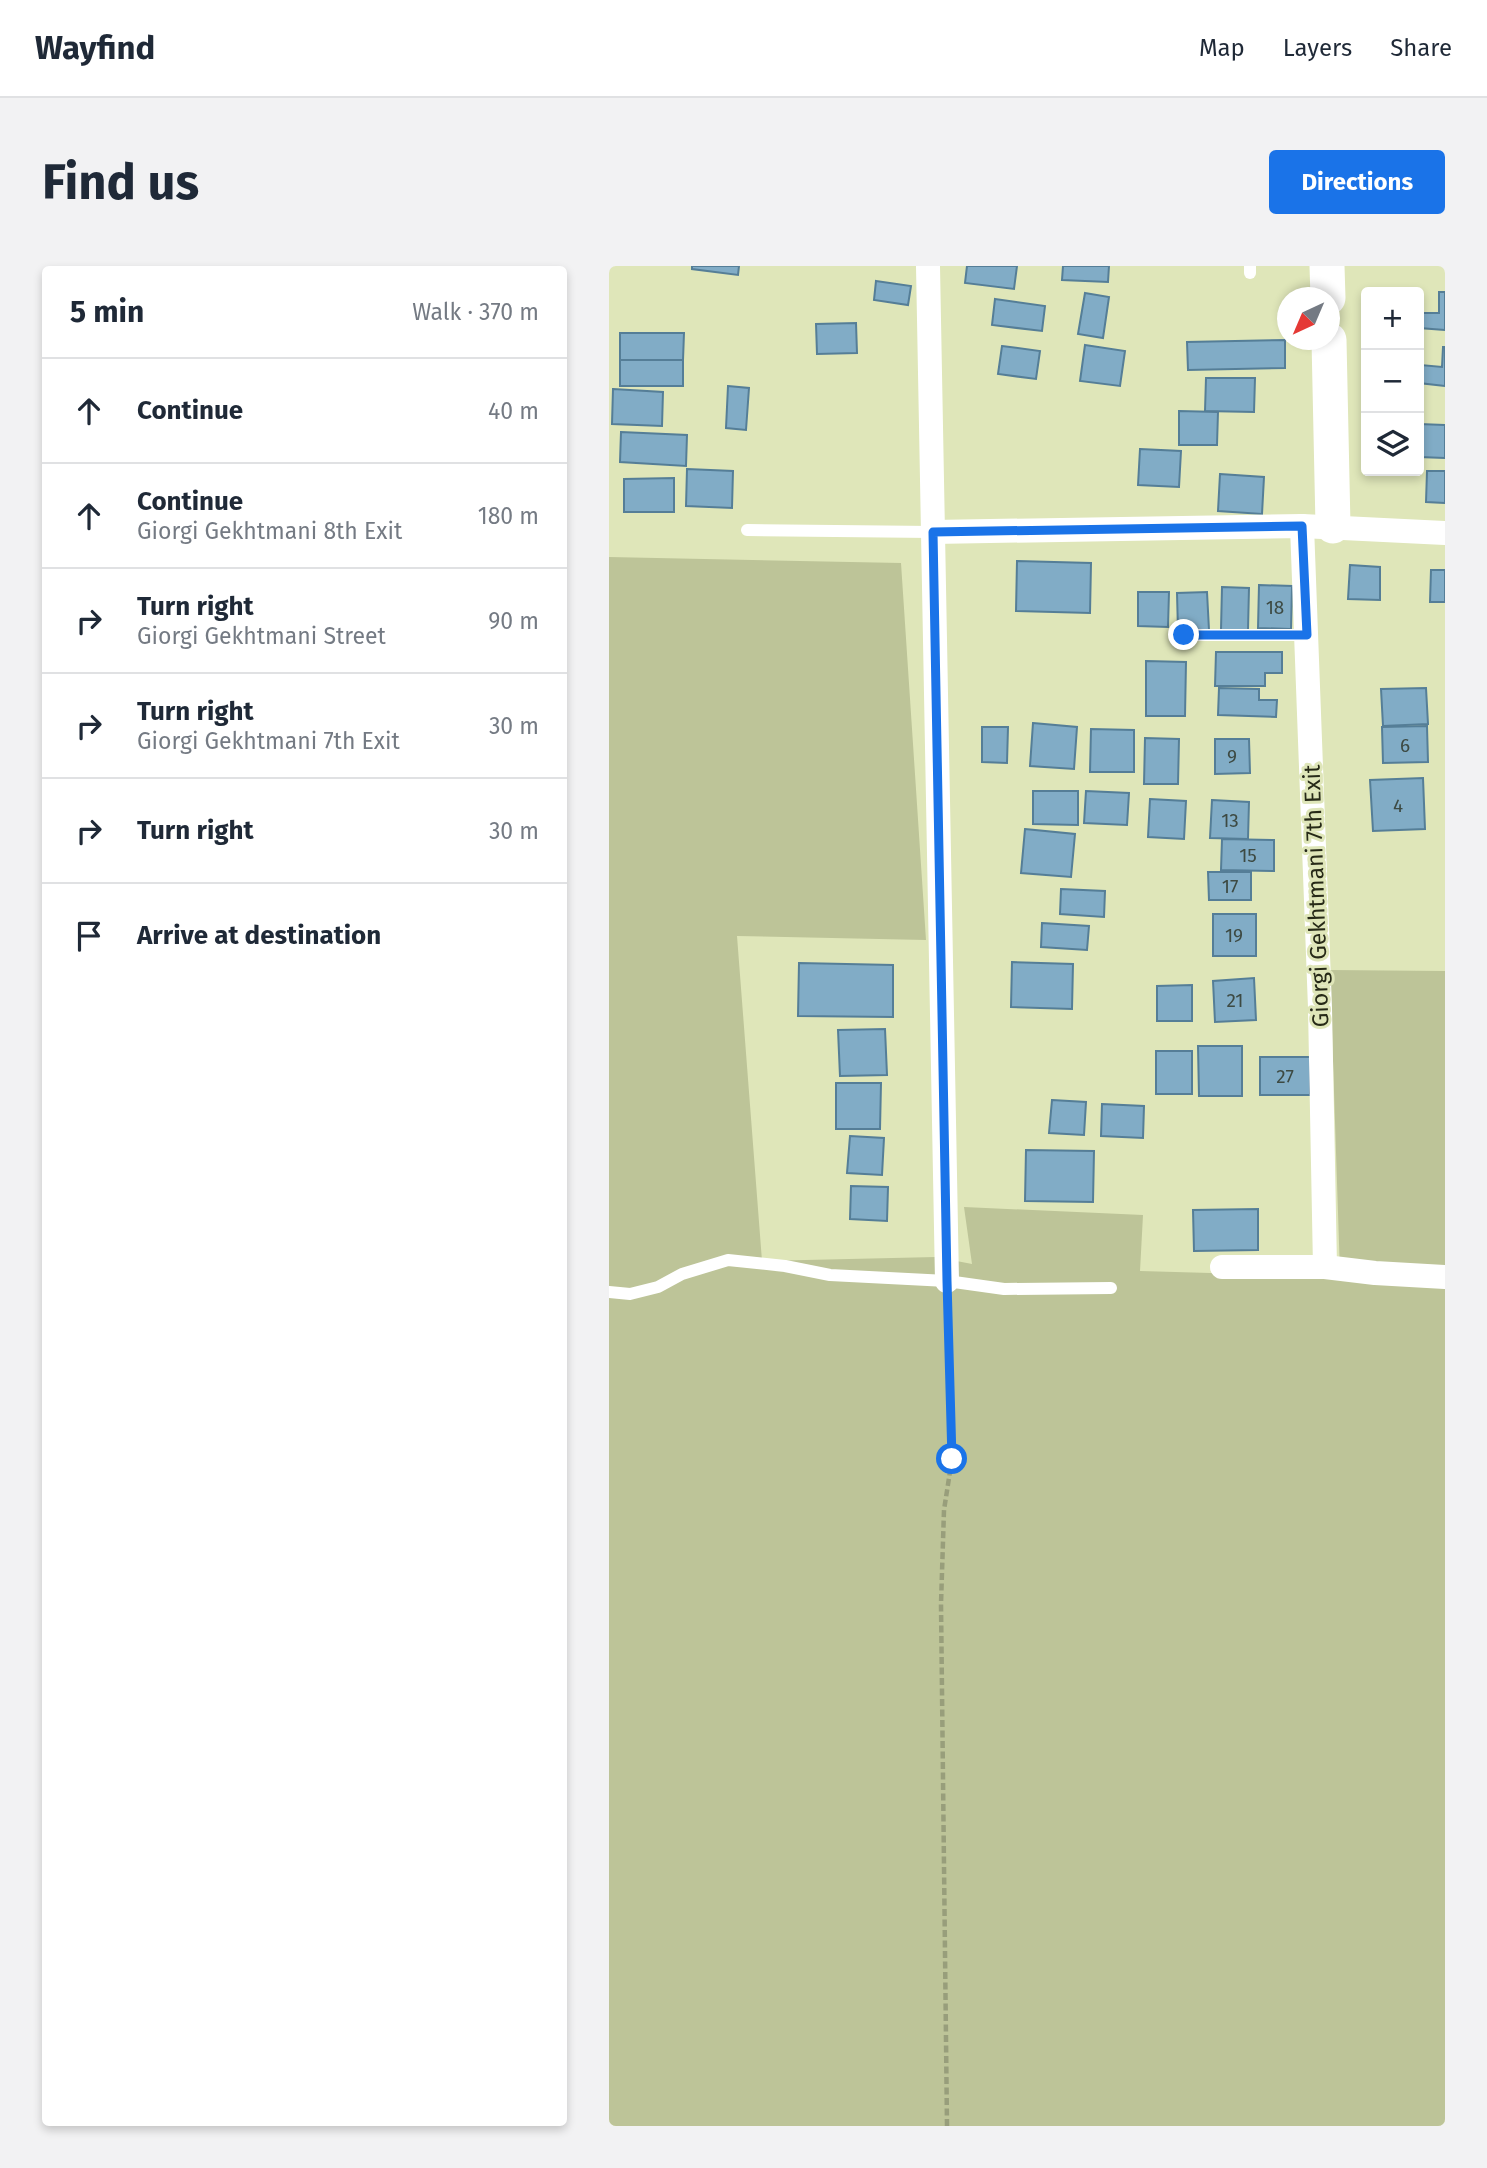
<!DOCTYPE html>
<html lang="en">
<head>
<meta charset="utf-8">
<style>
  body { margin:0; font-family:"Fira Sans",sans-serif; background:#f2f2f3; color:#1f2937 }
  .controls { position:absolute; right:21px; top:21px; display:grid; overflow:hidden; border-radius:7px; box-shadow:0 4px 10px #0003 }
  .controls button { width:63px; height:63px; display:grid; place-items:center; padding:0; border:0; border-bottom:2px solid #e0e1e3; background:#fff; color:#1f2937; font:35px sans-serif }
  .compass { position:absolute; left:668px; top:21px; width:63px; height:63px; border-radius:50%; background:#fff; box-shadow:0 4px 10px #0003; rotate:224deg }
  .stop { position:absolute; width:21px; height:21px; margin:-16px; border:5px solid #1a73e8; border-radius:50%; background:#fff }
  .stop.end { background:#1a73e8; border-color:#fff; box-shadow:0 2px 7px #0008 }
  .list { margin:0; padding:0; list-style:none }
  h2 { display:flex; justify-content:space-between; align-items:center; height:91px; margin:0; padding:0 28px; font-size:30px }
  h2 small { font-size:23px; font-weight:400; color:#747a83 }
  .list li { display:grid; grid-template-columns:46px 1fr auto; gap:21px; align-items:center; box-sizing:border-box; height:105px; padding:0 28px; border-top:2px solid #e0e1e3 }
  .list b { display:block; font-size:26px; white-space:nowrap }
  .list p { margin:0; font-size:23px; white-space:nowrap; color:#747a83 }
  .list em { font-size:23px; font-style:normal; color:#747a83 }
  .icon { flex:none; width:38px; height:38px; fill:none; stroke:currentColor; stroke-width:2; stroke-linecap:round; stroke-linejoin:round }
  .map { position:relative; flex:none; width:836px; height:1860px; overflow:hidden; border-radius:7px }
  header { display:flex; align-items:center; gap:42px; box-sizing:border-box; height:98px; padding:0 35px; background:#fff; border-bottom:2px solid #e0e1e3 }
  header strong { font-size:33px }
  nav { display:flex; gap:38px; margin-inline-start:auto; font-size:24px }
  .intro { display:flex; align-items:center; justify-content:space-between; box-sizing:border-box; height:168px; padding:0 42px }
  h1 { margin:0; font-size:49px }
  .button { padding:18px 32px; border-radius:7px; background:#1a73e8; color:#fff; font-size:24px; font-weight:700 }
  main { display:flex; gap:42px; padding:0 42px }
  aside { flex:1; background:#fff; border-radius:7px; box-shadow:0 4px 10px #0003 }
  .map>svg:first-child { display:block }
  .green { fill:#bdc498 }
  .building { fill:#81acc6; stroke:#557e97; stroke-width:2 }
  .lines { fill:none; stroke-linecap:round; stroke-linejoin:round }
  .path { stroke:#989e7b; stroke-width:4.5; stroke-dasharray:7 3.5; stroke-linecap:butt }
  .lane { stroke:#fff; stroke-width:12 }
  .street { stroke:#fff; stroke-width:24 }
  .secondary { stroke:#fff; stroke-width:35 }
  .route { stroke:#1a73e8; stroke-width:9 }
  .labels { text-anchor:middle; stroke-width:6; stroke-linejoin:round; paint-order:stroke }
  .number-label { font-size:19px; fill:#3d4a43 }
  .street-label { font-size:23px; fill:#262917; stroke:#dfe6b9 }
</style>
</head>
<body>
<header>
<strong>Wayfind</strong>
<nav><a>Map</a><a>Layers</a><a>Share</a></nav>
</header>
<div class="intro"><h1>Find us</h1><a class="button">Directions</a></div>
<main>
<aside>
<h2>5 min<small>Walk · 370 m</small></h2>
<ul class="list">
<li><svg class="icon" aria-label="ahead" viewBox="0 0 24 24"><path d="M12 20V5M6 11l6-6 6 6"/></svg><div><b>Continue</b></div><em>40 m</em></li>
<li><svg class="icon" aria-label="ahead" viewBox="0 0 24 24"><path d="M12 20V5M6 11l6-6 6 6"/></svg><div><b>Continue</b><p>Giorgi Gekhtmani 8th Exit</p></div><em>180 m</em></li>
<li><svg class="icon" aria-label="right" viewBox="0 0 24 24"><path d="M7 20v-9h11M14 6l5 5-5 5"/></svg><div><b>Turn right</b><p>Giorgi Gekhtmani Street</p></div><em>90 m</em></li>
<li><svg class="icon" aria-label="right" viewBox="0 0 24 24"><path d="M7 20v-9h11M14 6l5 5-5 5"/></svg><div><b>Turn right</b><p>Giorgi Gekhtmani 7th Exit</p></div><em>30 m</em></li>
<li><svg class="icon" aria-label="right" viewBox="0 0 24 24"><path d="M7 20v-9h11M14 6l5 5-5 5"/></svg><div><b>Turn right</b></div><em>30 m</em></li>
<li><svg class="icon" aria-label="arrive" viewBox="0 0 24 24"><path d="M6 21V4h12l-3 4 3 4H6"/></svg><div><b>Arrive at destination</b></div></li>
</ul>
</aside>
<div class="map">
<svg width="836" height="1860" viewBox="0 0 836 1860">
  <rect width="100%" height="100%" fill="#dfe6b9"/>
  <!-- green -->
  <path class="green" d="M0 291 292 297 317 674 128 670 153 995 327 991 363 998 355 941 534 949 531 1005 706 1010 731 1007 721 704 836 705V1860H0Z"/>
  <!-- building -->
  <g class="building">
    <path d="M83 0H130L129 9 83 3Z"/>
    <path d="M358 0H408L405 23 356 17Z"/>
    <path d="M454 0H500L499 16 453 14Z"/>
    <path d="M267 15 302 20 299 39 265 34Z"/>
    <path d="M830 26H836V64L810 62V47H830Z"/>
    <path d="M476 27 500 31 494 72 469 68Z"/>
    <path d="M386 33 436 40 433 65 383 59Z"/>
    <path d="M247 57 248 87 208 88 207 58Z"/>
    <path d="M11 67H75L74 94H11Z"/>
    <path d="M676 74V102L579 104 578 76Z"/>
    <path d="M476 79 516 85 511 120 471 115Z"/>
    <path d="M393 80 431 85 427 113 389 108Z"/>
    <path d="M834 81H836V120L810 117 812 99 833 101Z"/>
    <rect x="11" y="94" width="63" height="26"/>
    <path d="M597 112H646L645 146 596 145Z"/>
    <path d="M119 120 140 122 137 164 117 162Z"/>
    <path d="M4 123 54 126 53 160 3 158Z"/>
    <path d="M570 145 609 146 608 179H570Z"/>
    <path d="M810 158 836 159V192L810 191Z"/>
    <path d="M12 166 78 169 77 200 11 196Z"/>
    <path d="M531 183 572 185 570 221 529 219Z"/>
    <path d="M78 203 124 205 123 242 77 240Z"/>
    <path d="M818 205H836V237L817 236Z"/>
    <path d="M611 208 655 211 653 248 609 245Z"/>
    <path d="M65 212V246H15V213Z"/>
    <path d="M408 295 482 297 481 347 407 345Z"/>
    <path d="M741 299 771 301V334L739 333Z"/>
    <path d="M822 304H836V336H821Z"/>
    <path d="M650 319 683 320 682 363 649 362Z"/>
    <path d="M613 321 640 322 639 364H612Z"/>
    <path d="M529 326H560L559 361 529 360Z"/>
    <path d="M598 326 600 364 569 365 568 327Z"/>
    <path d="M607 386H673V407H656V420H606Z"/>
    <path d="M537 395 577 396 576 450H537Z"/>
    <path d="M610 422 650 423V434H668L667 451 609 449Z"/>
    <path d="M817 422 819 458 774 460 772 423Z"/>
    <path d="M424 457 468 461 465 503 421 500Z"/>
    <path d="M818 460 819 496 774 497 773 461Z"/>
    <path d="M373 461H399L398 497 373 496Z"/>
    <path d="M482 463 525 464V506H481Z"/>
    <path d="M536 472 570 473 569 518H535Z"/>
    <path d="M606 473H640L641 507 606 508Z"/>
    <path d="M814 512 816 563 764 565 761 514Z"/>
    <path d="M424 525H469V559L424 558Z"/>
    <path d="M477 525 520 527 518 559 475 557Z"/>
    <path d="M541 533 577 535 575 573 539 571Z"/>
    <path d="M603 534 640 536 639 573 601 572Z"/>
    <path d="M416 563 466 568 462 611 412 607Z"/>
    <path d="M613 573 665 574V605L612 604Z"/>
    <path d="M599 606H642V634H600Z"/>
    <path d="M452 623 496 625 495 651 451 648Z"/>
    <rect x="604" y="648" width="43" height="42"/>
    <path d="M433 657 480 660 478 684 432 681Z"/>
    <path d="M403 696 464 698 463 743 402 741Z"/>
    <path d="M190 697 284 699V751L189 750Z"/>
    <path d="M645 712 647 754 606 756 604 715Z"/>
    <path d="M583 719V755H548V720Z"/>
    <path d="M276 763 278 809 231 810 229 764Z"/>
    <path d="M589 780H633V830H590Z"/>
    <rect x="547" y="785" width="36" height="43"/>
    <rect x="651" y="791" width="50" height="38"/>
    <path d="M227 817H272L271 863H227Z"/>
    <path d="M443 834 477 836 475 869 440 867Z"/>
    <path d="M493 838 535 840 534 872 492 870Z"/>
    <path d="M241 870 275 872 273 909 238 907Z"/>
    <path d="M417 884 485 885 484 936 416 935Z"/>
    <path d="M242 920 279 921 278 955 241 953Z"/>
    <path d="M649 943V984L585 985 584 944Z"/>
  </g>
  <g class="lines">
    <!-- path -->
    <path class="path" d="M338 1860 332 1338 335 1244 343 1193 339 1040"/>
    <!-- lane -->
    <g class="lane">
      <path d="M641 0V7"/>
      <path d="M138 264 324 266"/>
      <path d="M575 369H697"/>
      <path d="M0 1026 21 1028 49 1021 73 1008 119 994 176 1000 221 1009 338 1015 395 1023 502 1022"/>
    </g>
    <!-- street -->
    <g class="street">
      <path d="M319 0 338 1015"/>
      <path d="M693 260 711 742 716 1001"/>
      <path d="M324 266 693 260 836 267"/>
      <path d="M613 1001H716L766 1007 836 1011"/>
    </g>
    <!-- secondary -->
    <g class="secondary">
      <path d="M718 0 719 32"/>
      <path d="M720 74 724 260"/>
    </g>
  </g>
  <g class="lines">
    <!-- route -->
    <path class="route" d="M343 1193 338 1015 324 266 693 260 698 369H575"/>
  </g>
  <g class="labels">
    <!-- number labels -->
    <g class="number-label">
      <text x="666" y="348">18</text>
      <text x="796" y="486">6</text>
      <text x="623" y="497">9</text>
      <text x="789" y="546">4</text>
      <text x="621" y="561">13</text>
      <text x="639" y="596">15</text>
      <text x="621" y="627">17</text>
      <text x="625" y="676">19</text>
      <text x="626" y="741">21</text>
      <text x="676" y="817">27</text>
    </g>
    <!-- street labels -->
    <g class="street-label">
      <text transform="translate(707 630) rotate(-92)" y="8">Giorgi Gekhtmani 7th Exit</text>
    </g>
  </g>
</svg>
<div class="controls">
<button>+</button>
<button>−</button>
<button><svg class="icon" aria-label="layers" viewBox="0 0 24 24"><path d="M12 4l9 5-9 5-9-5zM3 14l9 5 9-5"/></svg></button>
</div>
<svg class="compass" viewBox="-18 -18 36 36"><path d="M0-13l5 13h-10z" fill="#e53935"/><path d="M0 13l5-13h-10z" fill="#747a83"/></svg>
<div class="stop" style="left:343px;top:1193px"></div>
<div class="stop end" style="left:575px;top:369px"></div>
</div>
</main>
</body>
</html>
